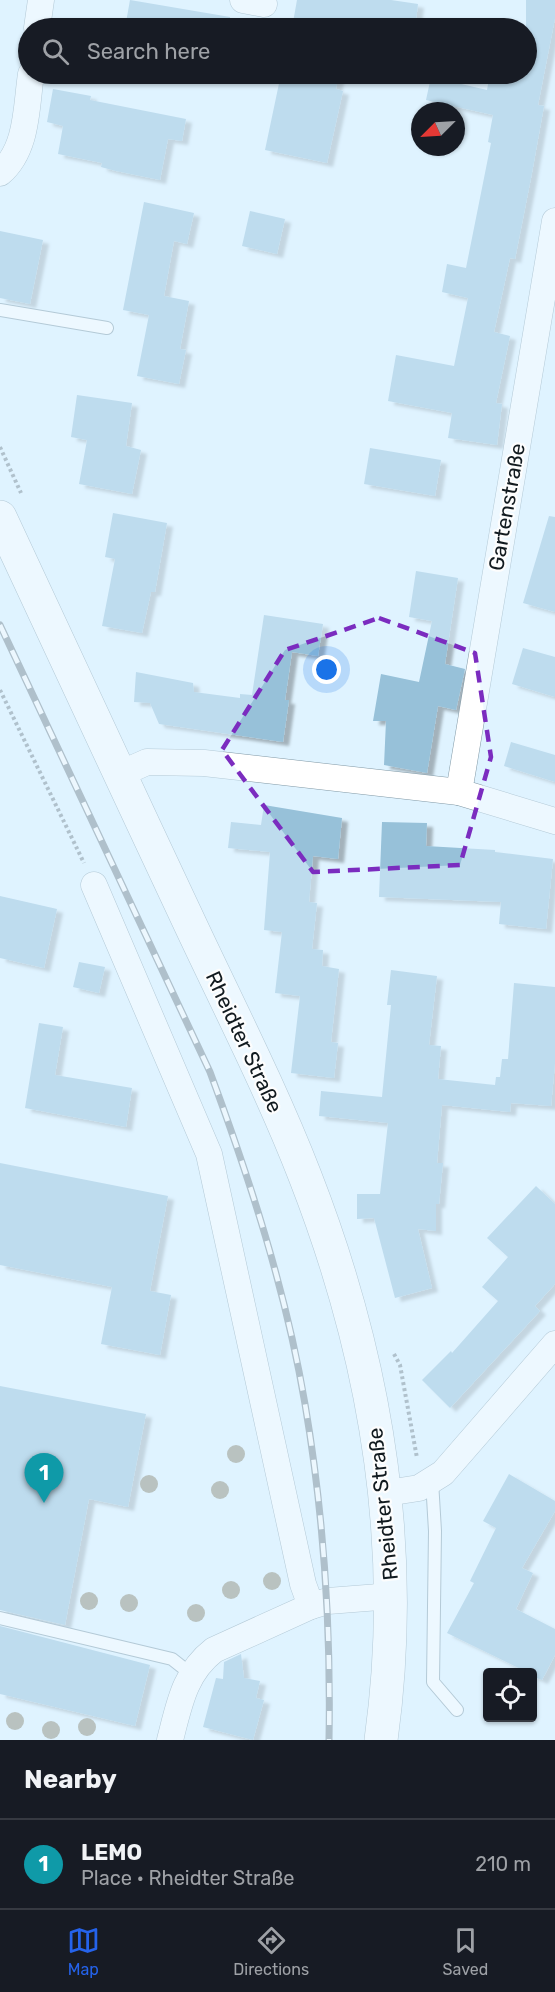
<!DOCTYPE html>
<html lang="en">
<head>
<meta charset="utf-8">
<style>
  body { margin:0; font-family:Rubik,sans-serif; background:#242831; color:#f1f3f6 }
  .controls { position:absolute; right:18px; bottom:18px; display:grid; overflow:hidden; border-radius:6px; box-shadow:0 2px 4px #0004 }
  .controls button { width:54px; height:54px; display:grid; place-items:center; padding:0; border:0; border-bottom:2px solid #363941; background:#171b24; color:#f1f3f6; font:30px sans-serif }
  .compass { position:absolute; left:411px; top:102px; width:54px; height:54px; border-radius:50%; background:#171b24; box-shadow:0 2px 4px #0004; rotate:246deg }
  .you { position:absolute; left:327px; top:670px; width:21px; height:21px; margin:-15px; border:4px solid #fff; border-radius:50%; background:#1a73e8; box-shadow:0 0 0 9px #1a73e833 }
  .badge { display:grid; place-items:center; width:39px; height:39px; border-radius:50%; background:#2563eb; color:#fff; font-size:20px; font-weight:700 }
  .pin { position:absolute; translate:-50% -50px; filter:drop-shadow(0 2px 3px #0008) }
  .pin::after { content:''; position:absolute; top:32px; width:21px; height:18px; background:inherit; clip-path:polygon(0 0,100% 0,50% 100%) }
  .list { margin:0; padding:0; list-style:none }
  h2 { display:flex; justify-content:space-between; align-items:center; height:78px; margin:0; padding:0 24px; font-size:26px }
  h2 small { font-size:20px; font-weight:400; color:#9ea1a6 }
  .list li { display:grid; grid-template-columns:39px 1fr auto; gap:18px; align-items:center; box-sizing:border-box; height:90px; padding:0 24px; border-top:2px solid #363941 }
  .list b { display:block; font-size:22px; white-space:nowrap }
  .list p { margin:0; font-size:20px; white-space:nowrap; color:#9ea1a6 }
  .list em { font-size:20px; font-style:normal; color:#9ea1a6 }
  .icon { flex:none; width:33px; height:33px; fill:none; stroke:currentColor; stroke-width:2; stroke-linecap:round; stroke-linejoin:round }
  .map { position:relative; flex:none; width:555px; height:1740px; overflow:hidden }
  .search { position:absolute; background:#171b24; box-shadow:0 2px 4px #0004; left:18px; right:18px; top:18px; height:66px; display:flex; align-items:center; gap:15px; box-sizing:border-box; padding:0 21px; border-radius:33px; color:#9ea1a6; font-size:22px }
  .sheet { height:168px; background:#171b24 }
  nav { display:flex; justify-content:space-around; align-items:center; box-sizing:border-box; height:84px; border-top:2px solid #363941; background:#171b24; font-size:16px; color:#9ea1a6 }
  nav a { display:grid; justify-items:center; gap:3px }
  nav .on { color:#2563eb }
  .map>svg:first-child { display:block }
  .building { fill:#97c1d9; filter:url(#shadow) }
  .lines { fill:none; stroke-linecap:round; stroke-linejoin:round }
  .service-casing { stroke:#8199a6; stroke-width:14 }
  .minor-casing { stroke:#8199a6; stroke-width:27 }
  .secondary-casing { stroke:#8199a6; stroke-width:34 }
  .path { stroke:#78868f; stroke-width:4; stroke-dasharray:3 3; stroke-linecap:butt }
  .service { stroke:#fff; stroke-width:12 }
  .minor { stroke:#fff; stroke-width:26 }
  .secondary { stroke:#fff; stroke-width:33 }
  .rail-casing { stroke:#75838c; stroke-width:7 }
  .rail { stroke:#fdfdfd; stroke-width:4.5; stroke-dasharray:14; stroke-linecap:butt }
  .tree { fill:#8c8873 }
  .marked { fill:none; stroke:#7b2cbf; stroke-width:4.5; stroke-dasharray:12 8; stroke-linejoin:round }
  .labels { text-anchor:middle; stroke-width:4.5; stroke-linejoin:round; paint-order:stroke }
  .street-label { font-size:21px; fill:#111a1f; stroke:#fdfdfd }
</style>
</head>
<body>
<div class="map">
<svg width="555" height="1740" viewBox="0 0 555 1740">
  <defs>
    <filter id="shadow"><feDropShadow dx="6" dy="4" stdDeviation="1.5" flood-color="#0004"/></filter>
  </defs>
  <rect width="100%" height="100%" fill="#dff3ff"/>
  <!-- building -->
  <g class="building">
    <path d="M130 0 230 17 229 28H125Z"/>
    <path d="M297 0H391L418 4 415 28H292Z"/>
    <path d="M526 0H555V18L538 105 544 106 531 178 515 259 510 258 494 332 510 336 496 403 502 404 497 445 448 438 452 413 388 401 396 355 454 366 468 298 442 292 447 264 466 268 491 143 488 142 493 115 426 100 431 77 487 90 490 74H526Z"/>
    <path d="M281 74H339L336 89 343 91 327 163 265 150Z"/>
    <path d="M53 89 91 96 90 100 186 119 182 141 168 139 160 180 116 171 101 167 102 163 58 154 63 126 47 122Z"/>
    <path d="M144 202 194 213 187 244 174 241 164 296 189 301 180 349 186 350 179 384 137 376 149 315 123 310Z"/>
    <path d="M250 211 285 219 277 254 242 246Z"/>
    <path d="M0 231 43 240 30 304 0 298Z"/>
    <path d="M77 395 132 403 126 446 141 450 132 494 79 484 87 440 71 437Z"/>
    <path d="M370 448 441 460 435 496 364 484Z"/>
    <path d="M113 513 167 523 155 592H151L142 633 102 626 115 559 105 557Z"/>
    <path d="M549 516 555 517V612L523 603Z"/>
    <path d="M416 571 458 578 445 664 465 669 456 710 438 706 427 773 384 765 386 721H373L381 674 419 682 432 621 409 617Z"/>
    <path d="M264 615 323 624 318 656 292 652 285 700H289L283 742 159 724 150 703 134 702 136 672 193 683 194 692 240 698V694L252 695Z"/>
    <path d="M523 648 555 657V697L512 684Z"/>
    <path d="M511 742 555 755V782L504 766Z"/>
    <path d="M264 805 342 818 338 859 313 856 309 902 317 903 312 949 323 950 322 966 339 969 331 1042 338 1043 334 1078 291 1073 300 996 275 993 282 932 264 930 270 852 228 848 231 822 261 825Z"/>
    <path d="M382 822 427 823 426 846 495 850V852L553 859 546 929 499 924 501 902 379 897Z"/>
    <path d="M0 896 57 909 44 968 0 958Z"/>
    <path d="M79 962 105 967 99 993 73 987Z"/>
    <path d="M391 970 437 976 429 1045 441 1046 438 1079 495 1085 496 1077H500L502 1059H508L514 983 555 987V1063L551 1106 511 1103 510 1112 442 1105 437 1163H443L439 1204H436V1231L418 1229 432 1288 395 1298 374 1218 357 1219V1194H380L388 1123 319 1116 321 1091 382 1097 391 1005H387Z"/>
    <path d="M39 1023 63 1027 55 1075 132 1088 126 1127 25 1108Z"/>
    <path d="M0 1163 168 1196 150 1291 171 1295 160 1355 101 1344 112 1287 0 1265Z"/>
    <path d="M536 1186 555 1204V1284L535 1306 540 1311 450 1408 422 1380 451 1351 452 1353 498 1301 482 1287 508 1257 487 1238Z"/>
    <path d="M0 1386 146 1414 128 1507 89 1499 65 1625 0 1610Z"/>
    <path d="M509 1474 555 1501V1511L522 1568 533 1573 516 1609 555 1629V1655L542 1680 532 1676V1672H527L447 1633 474 1583 470 1581 496 1528 483 1521Z"/>
    <path d="M0 1626 150 1665 135 1726 0 1694Z"/>
    <path d="M241 1654 244 1678 260 1681 256 1698 264 1700 253 1740 203 1727 216 1678 223 1679 224 1662Z"/>
  </g>
  <g class="lines">
    <defs>
      <g id="service">
        <path d="M0 310 107 328"/>
        <path d="M432 1481 435 1531 433 1682 457 1710"/>
        <path d="M0 1618 172 1659 191 1674"/>
      </g>
      <g id="minor">
        <path d="M243 0 264 4"/>
        <path d="M37 28 41 0"/>
        <path d="M0 173C28 149 26 107 31 74"/>
        <path d="M555 221 459 792 555 821"/>
        <path d="M120 774 147 762 204 763 459 792"/>
        <path d="M94 885 209 1154 303 1584 311 1606"/>
        <path d="M387 1493 419 1488 443 1473 555 1344"/>
        <path d="M170 1740C179 1706 184 1673 214 1650L311 1606 328 1601 392 1596"/>
      </g>
      <path id="secondary" d="M0 517C64 654 127 790 191 926 230 1009 272 1091 305 1176 376 1358 408 1546 381 1740"/>
    </defs>
    <!-- service casing -->
    <use href="#service" class="service-casing"/>
    <!-- minor casing -->
    <use href="#minor" class="minor-casing"/>
    <!-- secondary casing -->
    <use href="#secondary" class="secondary-casing"/>
    <!-- path -->
    <g class="path">
      <path d="M0 447 21 493"/>
      <path d="M0 690 84 863"/>
      <path d="M394 1354 400 1365 417 1458"/>
    </g>
    <!-- service -->
    <use href="#service" class="service"/>
    <!-- minor -->
    <use href="#minor" class="minor"/>
    <!-- secondary -->
    <use href="#secondary" class="secondary"/>
    <defs>
      <path id="rail" d="M0 625 210 1072C250 1180 286 1291 305 1404 324 1516 331 1627 329 1740"/>
    </defs>
    <!-- rail casing -->
    <use href="#rail" class="rail-casing"/>
    <!-- rail -->
    <use href="#rail" class="rail"/>
  </g>
  <!-- trees -->
  <g class="tree">
    <circle cx="236" cy="1454" r="9"/>
    <circle cx="149" cy="1484" r="9"/>
    <circle cx="220" cy="1490" r="9"/>
    <circle cx="272" cy="1581" r="9"/>
    <circle cx="231" cy="1590" r="9"/>
    <circle cx="89" cy="1601" r="9"/>
    <circle cx="129" cy="1603" r="9"/>
    <circle cx="196" cy="1613" r="9"/>
    <circle cx="15" cy="1721" r="9"/>
    <circle cx="87" cy="1727" r="9"/>
    <circle cx="51" cy="1730" r="9"/>
  </g>
  <!-- marked area -->
  <path d="M0 0H555V1740H0ZM379 618 475 653 491 757 460 865 313 872 222 750 285 650Z" fill="#dff3ff" fill-opacity=".55" fill-rule="evenodd"/>
  <path class="marked" d="M379 618 475 653 491 757 460 865 313 872 222 750 285 650Z"/>
  <g class="labels">
    <!-- street labels -->
    <g class="street-label">
      <text transform="translate(507 507) rotate(-80)" y="7">Gartenstraße</text>
      <text transform="translate(244 1042) rotate(65)" y="7">Rheidter Straße</text>
      <text transform="translate(383 1504) rotate(-96)" y="7">Rheidter Straße</text>
    </g>
  </g>
</svg>
<div class="controls">
<button><svg class="icon" aria-label="locate" viewBox="0 0 24 24"><circle cx="12" cy="12" r="6"/><path d="M12 2v4M12 18v4M2 12h4M18 12h4"/></svg></button>
</div>
<svg class="compass" viewBox="-18 -18 36 36"><path d="M0-13l5 13h-10z" fill="#e53935"/><path d="M0 13l5-13h-10z" fill="#9ea1a6"/></svg>
<div class="you"></div>
<div class="pin badge" style="left:44px;top:1503px;background:#0f9aa8">1</div>
<div class="search"><svg class="icon" aria-label="search" viewBox="0 0 24 24"><circle cx="10" cy="10" r="6"/><path d="M15 15l6 6"/></svg>Search here</div>
</div>
<section class="sheet">
<h2>Nearby<small></small></h2>
<ul class="list">
<li><span class="badge" style="background:#0f9aa8">1</span><div><b>LEMO</b><p>Place · Rheidter Straße</p></div><em>210 m</em></li>
</ul>
</section>
<nav>
<a class="on"><svg class="icon" aria-label="map" viewBox="0 0 24 24"><path d="M3 6l6-2 6 2 6-2v14l-6 2-6-2-6 2zM9 4v14M15 6v14"/></svg>Map</a>
<a><svg class="icon" aria-label="directions" viewBox="0 0 24 24"><path d="M12 3l9 9-9 9-9-9zM9 14v-3h6M13 9l2 2-2 2"/></svg>Directions</a>
<a><svg class="icon" aria-label="saved" viewBox="0 0 24 24"><path d="M7 4h10v16l-5-4-5 4z"/></svg>Saved</a>
</nav>
</body>
</html>
